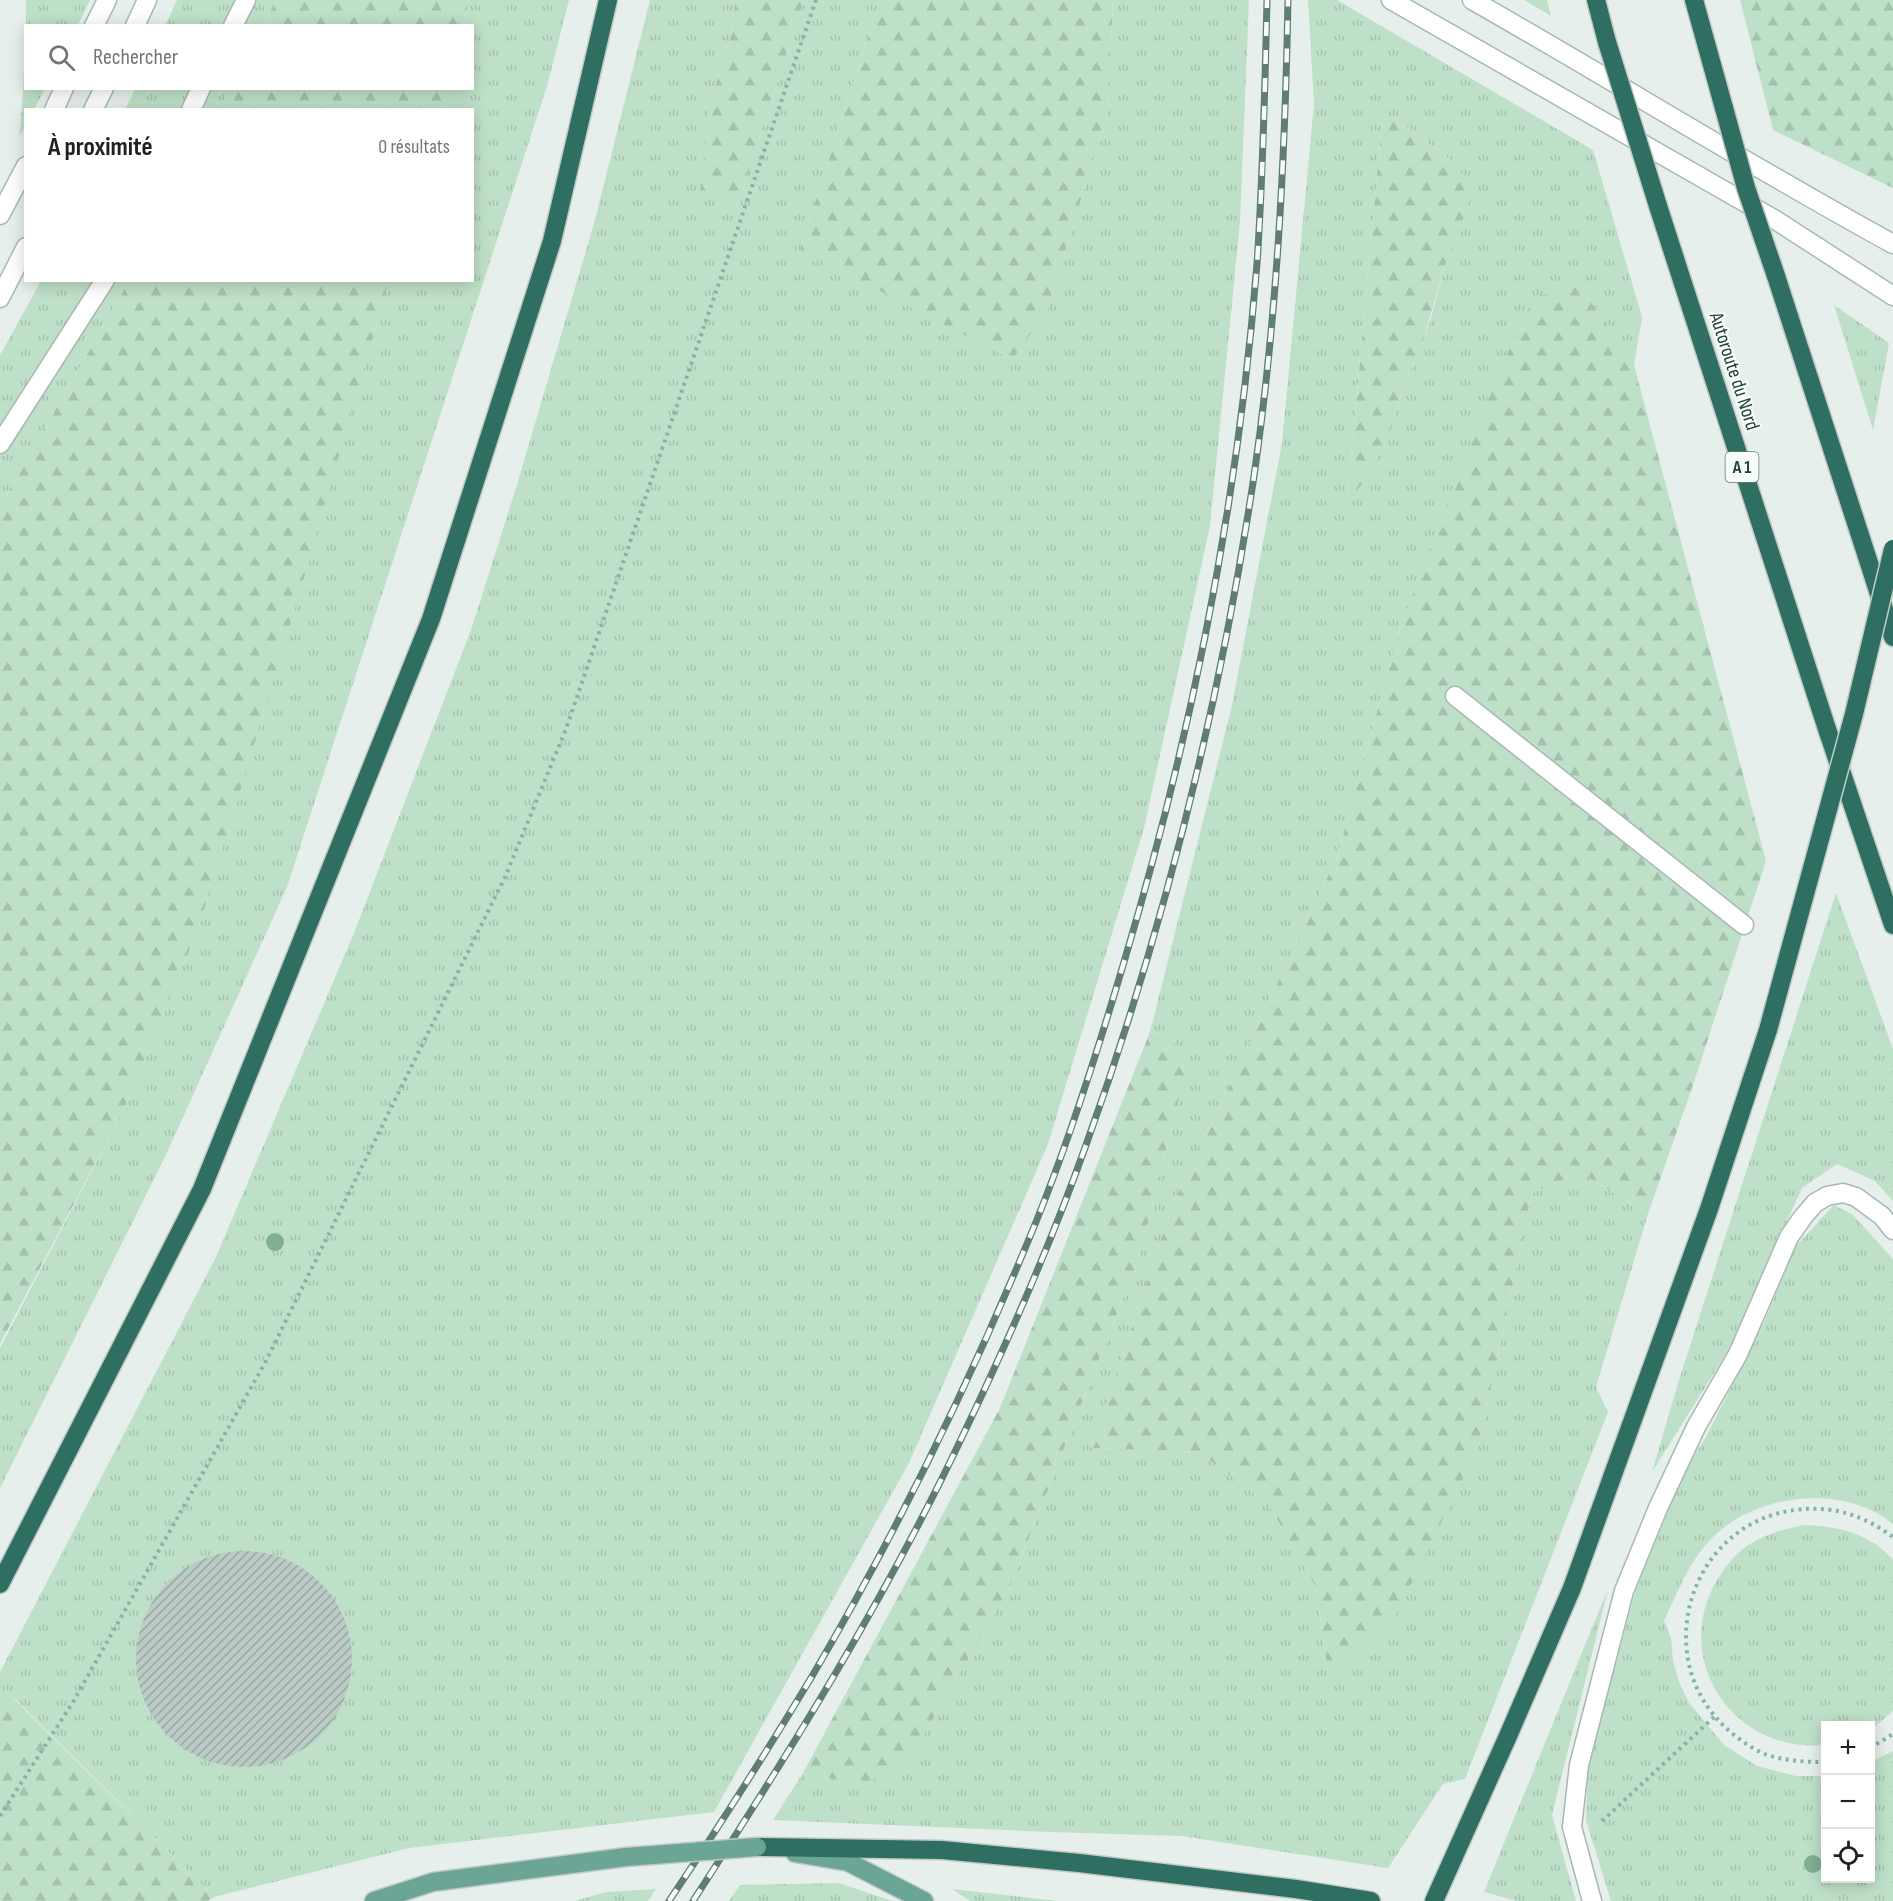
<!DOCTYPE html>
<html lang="fr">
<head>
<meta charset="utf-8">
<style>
  body { margin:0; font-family:"Sofia Sans Condensed",sans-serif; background:#f6f6f6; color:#202124 }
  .controls { position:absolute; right:18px; bottom:18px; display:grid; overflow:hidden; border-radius:0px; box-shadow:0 3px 15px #0003 }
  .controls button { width:54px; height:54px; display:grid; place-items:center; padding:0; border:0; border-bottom:2px solid #e0e0e0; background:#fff; color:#202124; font:30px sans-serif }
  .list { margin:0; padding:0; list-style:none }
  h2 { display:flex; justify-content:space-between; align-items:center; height:78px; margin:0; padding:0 24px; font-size:26px }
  h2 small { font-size:20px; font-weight:400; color:#757577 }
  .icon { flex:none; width:33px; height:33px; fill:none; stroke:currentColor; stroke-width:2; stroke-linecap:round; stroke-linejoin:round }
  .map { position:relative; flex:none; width:1893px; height:1901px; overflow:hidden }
  .search { position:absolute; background:#fff; box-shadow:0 3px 15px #0003; left:24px; top:24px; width:450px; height:66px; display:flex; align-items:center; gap:15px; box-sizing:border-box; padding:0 21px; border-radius:0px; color:#757577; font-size:22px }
  .panel { position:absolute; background:#fff; box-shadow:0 3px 15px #0003; left:24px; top:108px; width:450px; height:174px; border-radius:0px }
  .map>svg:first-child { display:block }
  .grass { fill:url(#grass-tufts); fill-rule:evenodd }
  .forest { fill:url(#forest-firs) }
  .building { fill:url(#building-hatch) }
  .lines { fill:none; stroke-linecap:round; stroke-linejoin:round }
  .lane-casing { stroke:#a8b8b2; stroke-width:21 }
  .secondary-casing { stroke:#a4bbb3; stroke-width:21 }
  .primary-casing { stroke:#c2cac8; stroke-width:21 }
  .highway-casing { stroke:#c2cac8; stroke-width:21 }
  .path { stroke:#86b3a5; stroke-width:4; stroke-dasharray:3 4.5; stroke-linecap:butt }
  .lane { stroke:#fff; stroke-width:18 }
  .secondary { stroke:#fff; stroke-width:18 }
  .primary { stroke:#6aa596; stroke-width:18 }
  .highway { stroke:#2f6f62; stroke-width:18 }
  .rail-casing { stroke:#5f7d75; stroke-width:7 }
  .rail { stroke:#f7fbf9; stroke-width:4.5; stroke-dasharray:14; stroke-linecap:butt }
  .primary-bridge-casing { stroke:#c2cac8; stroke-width:21; stroke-linecap:butt }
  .highway-bridge-casing { stroke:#c2cac8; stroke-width:21; stroke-linecap:butt }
  .primary-bridge { stroke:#6aa596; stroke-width:18 }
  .highway-bridge { stroke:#2f6f62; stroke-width:18 }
  .tree { fill:#80af93 }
  .labels { text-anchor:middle; stroke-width:4.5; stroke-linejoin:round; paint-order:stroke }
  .shield { fill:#f7fbf9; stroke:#637a73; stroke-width:1.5 }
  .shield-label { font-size:18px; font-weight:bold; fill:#24423a }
  .street-label { font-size:20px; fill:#24423a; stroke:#f7fbf9 }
</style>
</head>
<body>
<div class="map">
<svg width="1893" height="1901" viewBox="0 0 1893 1901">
  <defs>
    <pattern id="grass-tufts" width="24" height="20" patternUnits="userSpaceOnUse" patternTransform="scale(1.5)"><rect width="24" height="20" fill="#bfe0c8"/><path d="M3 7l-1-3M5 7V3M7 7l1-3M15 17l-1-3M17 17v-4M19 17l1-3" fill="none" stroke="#a4c1ad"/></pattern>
    <pattern id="forest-firs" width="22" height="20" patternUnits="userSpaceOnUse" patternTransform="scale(1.5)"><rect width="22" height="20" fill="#bfe0c8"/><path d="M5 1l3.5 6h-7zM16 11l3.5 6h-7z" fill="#a4c1ad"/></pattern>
    <pattern id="building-hatch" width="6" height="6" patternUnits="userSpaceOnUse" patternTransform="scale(1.5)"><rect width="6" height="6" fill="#bbcac4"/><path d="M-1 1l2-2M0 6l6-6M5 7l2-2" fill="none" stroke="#98a6a0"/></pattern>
  </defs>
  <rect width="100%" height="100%" fill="#e6efeb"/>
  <!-- grass -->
  <g class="grass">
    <path d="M26 0H90L78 25 26 26Z"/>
    <path d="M177 0H276L263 25 165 26Z"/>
    <path d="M469 0H569L547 86 287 887 165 1157 0 1488V1348L126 1105 198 929 389 281 472 280V110L442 109 448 89 472 88V26L463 25Z"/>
    <path d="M650 0H735L732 32 710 103 740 198 804 0H880L800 249 1047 311 1108 111 1113 0H1249L1240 222 1210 526 1144 828 1048 1144 909 1463 714 1812 409 1848 214 1897 13 1697 0 1715V1672L216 1257 354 933 471 630 516 488 595 220Z"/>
    <path d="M1308 0H1337L1593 150 1642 317 1634 365 1580 286 1400 628 1337 857 1172 1207 1091 1448 1198 1452 1268 1503 1316 1587 1329 1680 1479 1445 1532 1193 1581 1173 1648 1214 1596 1387 1608 1412 1465 1779 1443 1784 1388 1868 1182 1836 1050 1832 773 1820 803 1773 858 1784 1008 1591 1140 1255 1185 1073 1172 1034 1150 1032 1232 705 1282 443 1314 104ZM1392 116 1452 161 1445 265 1430 321 1421 348 1405 381 1391 429 1347 500 1382 121Z"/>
    <path d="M1524 0H1547L1551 16Z"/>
    <path d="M25 56 26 88 45 89 34 109 26 110 25 126 20 136Z"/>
    <path d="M135 89H230L219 109 125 110Z"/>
    <path d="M41 281H129L0 507V355Z"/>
    <path d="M1834 305 1889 343 1873 430Z"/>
    <path d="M1836 893 1893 1049V1201L1875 1181 1837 1164 1802 1188 1729 1349 1652 1472 1679 1380Z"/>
    <path d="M1834 1205 1853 1215 1893 1259V1524C1844 1483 1756 1493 1712 1538 1689 1561 1678 1592 1664 1621L1671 1638 1673 1661 1679 1682 1689 1703 1724 1745 1757 1766 1796 1776H1825L1826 1878H1870L1871 1762 1893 1751V1901H1611L1586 1820 1588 1767 1636 1589 1685 1470 1706 1437 1765 1320 1796 1246Z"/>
    <path d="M1802 1525C1837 1526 1869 1532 1893 1560V1711L1871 1730 1870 1726H1826L1825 1745C1734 1754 1670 1660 1717 1580 1725 1567 1735 1554 1747 1546 1764 1534 1783 1530 1802 1525Z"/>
    <path d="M1608 1589 1552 1815 1576 1901H1517L1484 1892Z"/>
    <path d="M839 1883 892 1901H729L740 1885Z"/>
    <path d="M656 1889 648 1901H575L606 1892Z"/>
    <path d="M952 1889 1057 1901H970Z"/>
  </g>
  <!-- forest -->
  <g class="forest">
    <path d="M276 0H469L463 25H263Z"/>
    <path d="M735 0H804L740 198 700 191 710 103 732 32Z"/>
    <path d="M880 0H1113L1108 111 1047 311 1012 360 800 249Z"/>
    <path d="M1740 0H1893V188L1773 130Z"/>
    <path d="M230 89V88L448 89 442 109H219Z"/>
    <path d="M1392 116 1452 161 1466 179 1469 203 1445 265 1421 348 1405 381 1391 429 1370 475 1347 501 1382 121Z"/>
    <path d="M129 281H389L288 633 198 929 126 1105 0 1344V507Z"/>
    <path d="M1580 286 1634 365 1766 861 1692 1088 1648 1214 1581 1173 1532 1193 1479 1445 1391 1625 1329 1681 1316 1587 1268 1503 1198 1452 1091 1448 1172 1207 1337 857 1400 628 1490 391 1534 297Z"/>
    <path d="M1150 1032 1172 1034 1185 1073 1140 1255 1008 1591 903 1770 858 1784 803 1773 1000 1408Z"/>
    <path d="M12 1697 30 1715 214 1897 208 1901H0V1715Z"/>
  </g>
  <!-- building -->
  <circle class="building" cx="244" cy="1659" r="108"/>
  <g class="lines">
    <defs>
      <g id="lane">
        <path d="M233 26 246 0"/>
        <path d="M191 110 201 88"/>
        <path d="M0 444 105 280"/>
        <path d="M1455 696 1744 925"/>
        <path d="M1592 1901 1572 1827 1579 1765 1624 1591 1658 1508 1696 1427 1738 1354 1789 1237 1803 1217 1815 1203 1827 1196 1843 1193 1856 1197 1882 1216 1893 1230"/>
      </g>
      <g id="secondary">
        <path d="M1391 0 1774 219 1893 296"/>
        <path d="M1472 0C1613 80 1750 166 1893 244"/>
        <path d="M94 26 107 0"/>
        <path d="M135 26 147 0"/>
        <path d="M54 110 64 88"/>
        <path d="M93 110 104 88"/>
        <path d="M0 215 26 166"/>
        <path d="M0 298 26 247"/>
      </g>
      <g id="primary">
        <path d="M795 1853 848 1862 924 1901"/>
        <path d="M374 1901 433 1882 626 1857"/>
      </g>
      <g id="highway">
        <path d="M1596 0 1607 42"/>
        <path d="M1694 0 1724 108"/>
        <path d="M1658 206 1827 729 1893 925"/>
        <path d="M1776 276 1893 637"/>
        <path d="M0 1584 202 1189 431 619 552 241 608 0"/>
        <path d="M757 1847 942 1850 1079 1863 1296 1889 1371 1901"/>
        <path d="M1434 1901 1508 1736 1572 1588 1709 1209 1768 1030"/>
      </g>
    </defs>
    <!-- lane casing -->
    <use href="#lane" class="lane-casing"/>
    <!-- secondary casing -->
    <use href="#secondary" class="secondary-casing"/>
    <!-- primary casing -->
    <use href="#primary" class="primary-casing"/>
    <!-- highway casing -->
    <use href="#highway" class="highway-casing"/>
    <!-- path -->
    <g class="path">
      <path d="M1870 1748 1893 1734"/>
      <path d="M1826 1762C1805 1762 1787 1761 1767 1755 1752 1749 1737 1738 1726 1728 1648 1656 1691 1523 1795 1510 1833 1505 1863 1515 1893 1537"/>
      <path d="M0 1816 73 1702 265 1363 506 875 566 729 816 0"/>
      <path d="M1602 1821 1714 1717"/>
    </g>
    <!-- lane -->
    <use href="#lane" class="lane"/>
    <!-- secondary -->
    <use href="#secondary" class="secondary"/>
    <!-- primary -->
    <use href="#primary" class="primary"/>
    <!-- highway -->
    <use href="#highway" class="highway"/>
    <defs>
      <g id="rail">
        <path d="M669 1901C718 1828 766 1753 811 1678 897 1532 972 1378 1036 1222 1070 1138 1098 1050 1124 962 1192 735 1238 501 1257 264 1263 176 1265 88 1267 0"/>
        <path d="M693 1901C791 1750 886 1598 963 1435 1008 1341 1051 1244 1086 1145 1164 929 1220 704 1254 476 1277 318 1285 159 1288 0"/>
      </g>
    </defs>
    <!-- rail casing -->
    <use href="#rail" class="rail-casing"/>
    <!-- rail -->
    <use href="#rail" class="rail"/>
    <defs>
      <path id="primary-bridge" d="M626 1857 757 1847"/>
      <g id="highway-bridge">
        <path d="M1607 42 1658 206"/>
        <path d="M1724 108 1746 188 1776 276"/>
        <path d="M1768 1030 1854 714 1893 549"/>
      </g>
    </defs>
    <!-- primary-bridge casing -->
    <use href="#primary-bridge" class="primary-bridge-casing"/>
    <!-- highway-bridge casing -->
    <use href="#highway-bridge" class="highway-bridge-casing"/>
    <!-- primary-bridge -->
    <use href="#primary-bridge" class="primary-bridge"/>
    <!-- highway-bridge -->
    <use href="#highway-bridge" class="highway-bridge"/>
  </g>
  <!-- trees -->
  <g class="tree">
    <circle cx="275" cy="1242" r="9"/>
    <circle cx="1813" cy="1864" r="9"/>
  </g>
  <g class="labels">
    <!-- shield labels -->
    <rect class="shield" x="1725.5" y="452" width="33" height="30" rx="4.5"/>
    <g class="shield-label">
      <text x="1742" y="473">A 1</text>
    </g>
    <!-- street labels -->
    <g class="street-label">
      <text transform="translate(1735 371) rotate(72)" y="7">Autoroute du Nord</text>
    </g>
  </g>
</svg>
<div class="controls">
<button>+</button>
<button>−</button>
<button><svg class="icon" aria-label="locate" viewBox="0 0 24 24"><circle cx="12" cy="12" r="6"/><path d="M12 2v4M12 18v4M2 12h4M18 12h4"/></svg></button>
</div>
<div class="search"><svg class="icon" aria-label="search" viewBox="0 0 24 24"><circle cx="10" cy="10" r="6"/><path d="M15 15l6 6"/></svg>Rechercher</div>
<section class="panel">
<h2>À proximité<small>0 résultats</small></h2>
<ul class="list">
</ul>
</section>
</div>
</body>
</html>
